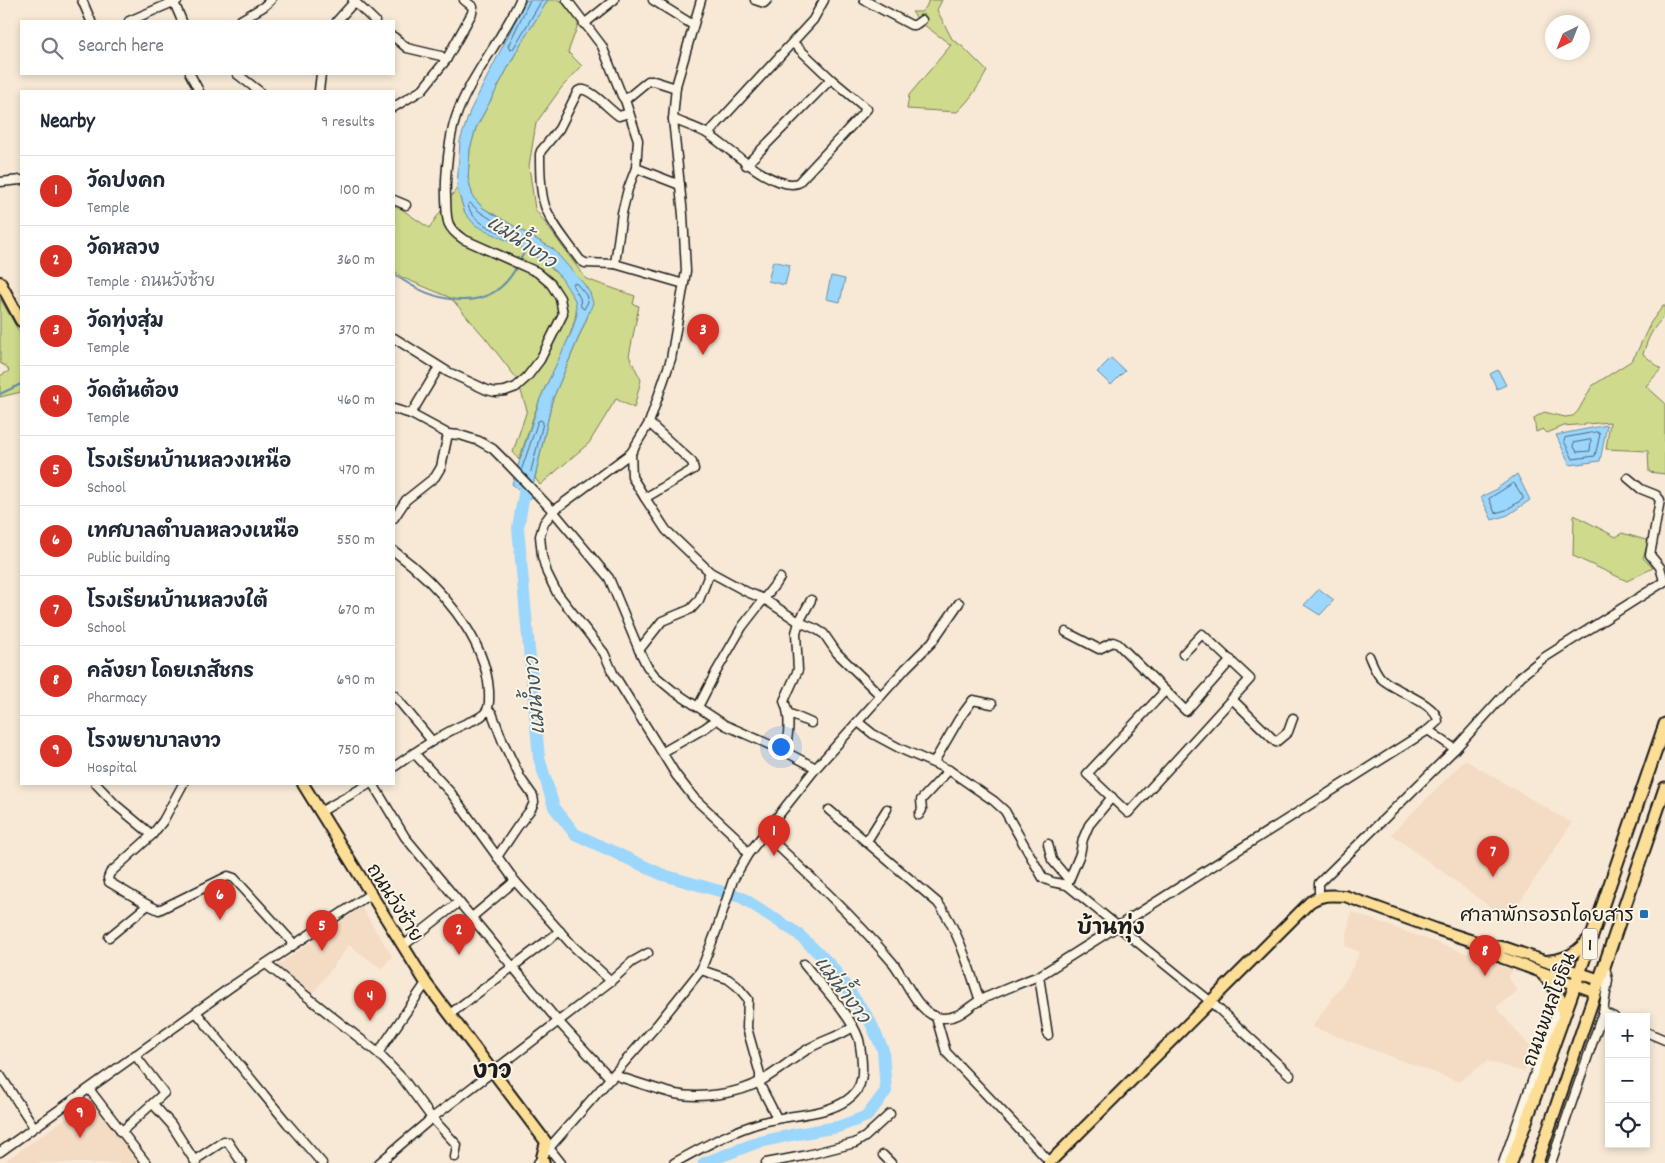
<!DOCTYPE html>
<html lang="en">
<head>
<meta charset="utf-8">
<style>
  body { margin:0; font-family:Dekko,"Playpen Sans Thai",sans-serif; background:#f2f2f3; color:#1f2937 }
  .controls { position:absolute; right:15px; bottom:15px; display:grid; overflow:hidden; border-radius:0px; box-shadow:0 2px 8px #0003 }
  .controls button { width:45px; height:45px; display:grid; place-items:center; padding:0; border:0; border-bottom:1px solid #e0e1e3; background:#fff; color:#1f2937; font:25px sans-serif }
  .compass { position:absolute; left:1545px; top:15px; width:45px; height:45px; border-radius:50%; background:#fff; box-shadow:0 2px 8px #0003; rotate:223deg }
  .you { position:absolute; left:780px; top:746px; width:18px; height:18px; margin:-12px; border:4px solid #fff; border-radius:50%; background:#1a73e8; box-shadow:0 0 0 8px #1a73e833 }
  .badge { display:grid; place-items:center; width:32px; height:32px; border-radius:50%; background:#d93025; color:#fff; font-size:16px; font-weight:700 }
  .pin { position:absolute; translate:-50% -41px; filter:drop-shadow(0 1px 2px #0008) }
  .pin::after { content:''; position:absolute; top:26px; width:18px; height:15px; background:inherit; clip-path:polygon(0 0,100% 0,50% 100%) }
  .list { margin:0; padding:0; list-style:none }
  h2 { display:flex; justify-content:space-between; align-items:center; height:65px; margin:0; padding:0 20px; font-size:21px }
  h2 small { font-size:16px; font-weight:400; color:#747a83 }
  .list li { display:grid; grid-template-columns:32px 1fr auto; gap:15px; align-items:center; box-sizing:border-box; height:70px; padding:0 20px; border-top:1px solid #e0e1e3 }
  .list b { display:block; font-size:19px; white-space:nowrap }
  .list p { margin:0; font-size:16px; white-space:nowrap; color:#747a83 }
  .list em { font-size:16px; font-style:normal; color:#747a83 }
  .icon { flex:none; width:28px; height:28px; fill:none; stroke:currentColor; stroke-width:2; stroke-linecap:round; stroke-linejoin:round }
  .map { position:relative; flex:none; width:1665px; height:1163px; overflow:hidden }
  .search { position:absolute; background:#fff; box-shadow:0 2px 8px #0003; left:20px; top:20px; width:375px; height:55px; display:flex; align-items:center; gap:12px; box-sizing:border-box; padding:0 18px; border-radius:0px; color:#747a83; font-size:19px }
  .panel { position:absolute; background:#fff; box-shadow:0 2px 8px #0003; left:20px; top:90px; width:375px; height:695px; border-radius:0px }
  .map>svg:first-child { display:block }
  .built { fill:#f4dbc4 }
  .green { fill:#cfda8d; stroke:#767b54 }
  .water { fill:#9bd6fc; stroke:#688ca2 }
  .lines { fill:none; stroke-linecap:round; stroke-linejoin:round }
  .shore { stroke:#4f6676; stroke-width:1 }
  .stream { stroke:#688ca2; stroke-width:2 }
  .river { stroke:#9bd6fc; stroke-width:12 }
  .minor-casing { stroke:#1c1c1c; stroke-width:11 }
  .major-casing { stroke:#1c1c1c; stroke-width:14 }
  .highway-casing { stroke:#1c1c1c; stroke-width:15 }
  .minor { stroke:#fcf5e5; stroke-width:8 }
  .major { stroke:#fdde96; stroke-width:10 }
  .highway { stroke:#fdde96; stroke-width:11 }
  .poi-dot { fill:#1f6fb2; stroke:#fcf5e5; stroke-width:2 }
  .labels { text-anchor:middle; stroke-width:4; stroke-linejoin:round; paint-order:stroke }
  .shield { fill:#fcf5e5; stroke:#5f5d58; stroke-width:1 }
  .shield-label { font-size:18px; font-weight:bold; fill:#1c1c1c }
  .street-label { font-size:19px; fill:#1c1c1c; stroke:#fcf5e5 }
  .poi-label { font-size:19px; fill:#1c1c1c; stroke:#fcf5e5; text-anchor:end }
  .water-label { font-size:20px; font-style:italic; fill:#42545f; stroke:#fcf5e5 }
  .quarter-label { font-size:21px; font-weight:bold; fill:#1c1c1c; stroke:#fcf5e5 }
  .district-label { font-size:24px; font-weight:bold; fill:#1c1c1c; stroke:#fcf5e5 }
</style>
</head>
<body>
<div class="map">
<svg width="1665" height="1163" viewBox="0 0 1665 1163">
  <rect width="100%" height="100%" fill="#f8e9d6"/>
  <filter id="ink" filterUnits="userSpaceOnUse"><feTurbulence type="fractalNoise" baseFrequency=".02" numOctaves="2"/><feDisplacementMap in="SourceGraphic" scale="10" xChannelSelector="R" yChannelSelector="G"/><feConvolveMatrix kernelMatrix="1 2 1 2 8 2 1 2 1" color-interpolation-filters="sRGB"/></filter>
  <g filter="url(#ink)">
    <!-- built -->
    <g class="built">
      <path d="M1465 760 1572 823 1508 920 1391 834Z"/>
      <path d="M361 907 392 956 382 969 349 945 311 996 275 967Z"/>
      <path d="M1351 912 1513 970 1508 977 1518 991 1496 1007 1533 1050 1524 1072 1487 1061 1459 1082 1312 1027 1348 976 1360 952 1345 946Z"/>
      <path d="M92 1100 142 1163H2Z"/>
    </g>
    <!-- green -->
    <g class="green">
      <path d="M548 0H560L579 22 568 52 582 66 562 87 536 123 529 166 535 209 586 279 635 296 633 304 639 306 629 356 641 380 634 408 616 399 589 443 540 485 535 478 552 401 587 318 590 293 553 249 483 208 473 197 468 178 470 149 476 128 520 45Z"/>
      <path d="M929 0H942L937 10 952 39 963 47 987 71C979 86 970 100 957 112L907 109 909 95 951 45 920 22 912 12H921L926 7Z"/>
      <path d="M457 188 465 213C497 233 561 263 575 299 584 320 549 376 540 399 532 419 526 440 519 460L513 452 527 410 517 379 487 340 451 298 401 277 394 270V204L429 228Z"/>
      <path d="M0 298 21 335V392L0 397V376L9 371 7 367 0 363Z"/>
      <path d="M1663 306H1665V316C1653 327 1648 338 1643 354L1661 369 1646 386 1665 403V474L1649 472 1648 451 1606 449 1610 422 1564 426 1547 433 1543 429 1536 432 1534 418 1544 412 1565 417 1573 416 1578 411 1592 386 1631 361 1636 354 1651 322Z"/>
      <path d="M1574 515 1616 537 1622 533 1649 541 1643 558 1653 568 1627 581 1573 556Z"/>
    </g>
    <!-- water -->
    <g class="water">
      <path d="M526 0H548L520 45 476 128 470 149 468 178 473 197 483 208 553 249 584 284 590 293 593 303 552 401 530 499 512 484 540 399 572 331 577 314 575 300 562 279 550 266 526 250 475 225 465 213 457 188 460 141 470 111Z"/>
      <path d="M773 261 790 265 785 285 768 281Z"/>
      <path d="M831 276 845 279 840 302 826 299Z"/>
      <path d="M1111 358 1125 371 1111 385 1097 372Z"/>
      <path d="M1498 370 1506 385 1497 389 1490 374Z"/>
      <path d="M1607 425 1600 461 1570 465 1556 435Z"/>
      <path d="M1517 474 1530 500 1508 515 1492 520 1481 497 1495 490Z"/>
      <path d="M1319 589 1334 600 1320 615 1304 605Z"/>
    </g>
    <g class="lines">
      <!-- shore -->
      <g class="shore">
        <path d="M530 0 508 46 510 50 513 49 542 0"/>
        <path d="M470 203 480 212 513 233V236L510 237C495 230 472 223 468 205Z"/>
        <path d="M574 283 577 284 586 295 588 302 584 309 581 307 580 298 573 286Z"/>
        <path d="M1597 432 1600 434 1595 456 1573 459 1564 441 1565 438Z"/>
        <path d="M1591 440 1590 451 1577 452 1573 445 1574 443Z"/>
        <path d="M521 471 538 421 541 420 543 422 542 427 529 479"/>
        <path d="M1514 483 1523 497V499L1506 510 1495 513 1489 499Z"/>
      </g>
      <!-- stream -->
      <g class="stream">
        <path d="M519 262 526 249"/>
        <path d="M394 274C432 302 490 318 517 266"/>
        <path d="M0 394 21 384"/>
      </g>
      <!-- river -->
      <path class="river" d="M527 477 518 528 539 758 554 807 575 834 663 875 741 897 797 933 830 964 869 1019 883 1050 886 1091 867 1116 838 1127 791 1135 756 1143 704 1163"/>
      <defs>
        <g id="minor">
          <path d="M82 0 91 21"/>
          <path d="M173 0 182 21"/>
          <path d="M353 0 375 21"/>
          <path d="M567 0 602 46 622 96 625 100 638 140 636 168 628 189 622 213 615 264 684 284"/>
          <path d="M653 0 693 25"/>
          <path d="M701 0 676 86 673 119 683 215 686 271 671 359 649 423 631 453 553 511 544 523 540 536 542 556 547 573 557 593 604 653 613 673 676 775 694 798 737 838 748 854"/>
          <path d="M755 0 764 3 767 0"/>
          <path d="M864 0 911 25H915L922 20"/>
          <path d="M129 21 178 0"/>
          <path d="M239 21 263 7 271 0"/>
          <path d="M337 21 355 1"/>
          <path d="M584 24 614 0"/>
          <path d="M394 37 407 48 441 56 446 60"/>
          <path d="M190 74 199 91"/>
          <path d="M237 74 259 91"/>
          <path d="M319 91 321 74"/>
          <path d="M625 100 648 81H654L676 88"/>
          <path d="M394 107 422 90 446 60 472 13 473 7 464 0"/>
          <path d="M673 119C684 124 698 128 708 134 728 147 773 191 798 183L867 109 831 79 793 43"/>
          <path d="M708 134 813 20 824 0"/>
          <path d="M746 165 831 79"/>
          <path d="M636 168 680 185"/>
          <path d="M0 182 21 180"/>
          <path d="M394 200 406 205"/>
          <path d="M615 264 585 263 580 260C568 243 552 225 545 206 540 191 540 170 540 154L541 151 559 129 578 91C588 84 609 110 619 116L629 113"/>
          <path d="M394 338 448 372 487 390 495 392 505 391 516 387 527 377 540 360 563 314 560 298 551 284 537 272 463 239C444 226 447 218 446 197 445 176 449 137 456 117 470 76 502 40 520 0"/>
          <path d="M394 409 411 414 448 434 460 435 479 441 493 449 508 464 553 511 609 578 639 650 647 666 655 676 672 690 725 725 784 751 816 768"/>
          <path d="M411 414 439 367"/>
          <path d="M649 423 692 462 694 469 645 498 666 530 710 572 747 592 764 599 799 622 816 629 824 634 837 653 881 696"/>
          <path d="M631 453 632 477 645 498"/>
          <path d="M1628 478 1641 489 1656 495 1660 500 1650 555 1660 567 1664 581"/>
          <path d="M394 518 406 500 435 477 441 467 448 434"/>
          <path d="M394 551C436 582 486 637 489 691 489 697 490 705 487 710 484 716 475 720 469 722 441 734 418 750 394 767"/>
          <path d="M1066 632 1099 649 1113 642 1118 644 1186 711 1231 660"/>
          <path d="M639 650 662 621 691 609 699 600 710 572"/>
          <path d="M1369 656C1372 663 1375 671 1380 677 1392 691 1436 702 1438 721L1428 730"/>
          <path d="M1165 691 1087 774 1128 813 1250 679 1202 634 1183 654"/>
          <path d="M394 695 432 741"/>
          <path d="M1233 700 1276 742 1288 732 1293 718"/>
          <path d="M698 707 716 672 742 627 780 578"/>
          <path d="M487 711 492 713 503 742 521 779 533 796 534 802 531 809 518 826 497 857"/>
          <path d="M788 713 811 723"/>
          <path d="M858 722 873 734 901 749 949 770 994 801 1005 811 1043 878 1052 882 1067 885 1210 1001 1290 1075"/>
          <path d="M784 751C789 737 791 716 784 701L798 670 796 633 799 622 811 600"/>
          <path d="M663 752 705 728 716 720"/>
          <path d="M414 753 451 793 515 881 572 945 611 981"/>
          <path d="M934 762 959 719 973 700 992 704"/>
          <path d="M96 784 116 805 152 835"/>
          <path d="M183 784 163 821 152 835 110 873 108 878 109 882 148 905 159 910 228 876 234 878 294 944"/>
          <path d="M373 784 405 837 557 1020 611 1079"/>
          <path d="M829 810 938 903C959 931 969 968 980 1001"/>
          <path d="M320 812 369 784"/>
          <path d="M919 815 922 810 921 800 949 770"/>
          <path d="M765 834C809 875 854 917 893 963 906 979 918 1016 942 1018 962 1018 967 1007 982 999 1001 991 1019 983 1039 976L1428 730 1455 749"/>
          <path d="M867 841 887 809"/>
          <path d="M1048 844 1052 860 1069 880"/>
          <path d="M1067 885 1080 854 1083 839 1089 825 1112 797"/>
          <path d="M1319 896V883L1455 749 1521 676 1542 659 1665 581"/>
          <path d="M472 917 515 881"/>
          <path d="M109 937 148 905"/>
          <path d="M403 946 459 902"/>
          <path d="M266 964 378 1053 403 1079 432 1118 457 1145 455 1157"/>
          <path d="M701 970 728 979 737 986 748 999 747 1028 760 1074V1085L777 1118"/>
          <path d="M1039 976 1048 1035"/>
          <path d="M196 1012 288 1124 322 1163"/>
          <path d="M1603 1012 1614 1017"/>
          <path d="M450 1014 560 931"/>
          <path d="M936 1017 946 1052 1050 1162"/>
          <path d="M1646 1032 1665 1040"/>
          <path d="M378 1053 426 983"/>
          <path d="M615 1074 620 1077C638 1083 656 1089 675 1094 700 1099 739 1094 761 1081 777 1072 792 1059 808 1049 822 1040 839 1037 853 1027"/>
          <path d="M0 1075 34 1127"/>
          <path d="M89 1089 146 1163"/>
          <path d="M153 1104 171 1124 196 1163"/>
          <path d="M121 1132 164 1093 135 1055"/>
          <path d="M549 1148 561 1163"/>
          <path d="M0 1152 235 984 370 894"/>
          <path d="M883 1155 891 1163"/>
          <path d="M195 1160 224 1141 228 1142 242 1163"/>
          <path d="M379 1163 432 1118 611 981 632 962 648 953"/>
          <path d="M538 1163 549 1148 657 1025 701 970 717 929 733 880 748 854 816 768 906 668 932 642 959 603"/>
          <path d="M674 1163C703 1147 731 1131 763 1122 790 1114 824 1116 847 1100 865 1088 863 1070 861 1052 860 1047 860 1041 858 1037 851 1016 819 983 804 964"/>
          <path d="M766 1163 803 1156 855 1143 865 1137 890 1114"/>
          <path d="M1503 1163 1561 1000"/>
          <path d="M1551 1163 1603 1012 1608 980 1605 967"/>
        </g>
        <g id="major">
          <path d="M0 282 21 321"/>
          <path d="M303 784 426 983 546 1142 542 1157 544 1163"/>
          <path d="M1486 947 1503 958 1596 992"/>
          <path d="M1547 961C1568 959 1577 953 1591 936"/>
          <path d="M1543 975C1556 988 1563 999 1563 1017"/>
          <path d="M1049 1163 1310 902C1322 894 1331 895 1345 896L1436 929 1482 944 1506 948 1600 980"/>
        </g>
        <g id="highway">
          <path d="M1511 1163 1579 974 1665 724"/>
          <path d="M1537 1163 1665 788"/>
        </g>
      </defs>
      <!-- minor casing -->
      <use href="#minor" class="minor-casing"/>
      <!-- major casing -->
      <use href="#major" class="major-casing"/>
      <!-- highway casing -->
      <use href="#highway" class="highway-casing"/>
      <!-- minor -->
      <use href="#minor" class="minor"/>
      <!-- major -->
      <use href="#major" class="major"/>
      <!-- highway -->
      <use href="#highway" class="highway"/>
    </g>
  </g>
  <!-- markers -->
  <rect class="poi-dot" x="1639" y="909" width="10" height="10" rx="2.5"/>
  <g class="labels">
    <!-- shield labels -->
    <rect class="shield" x="1582.5" y="928.5" width="15" height="31" rx="4"/>
    <g class="shield-label">
      <text x="1590" y="950">1</text>
    </g>
    <!-- street labels -->
    <g class="street-label">
      <text transform="translate(396 902) rotate(58)" y="7">ถนนวังซ้าย</text>
      <text transform="translate(1548 1009) rotate(-70)" y="7">ถนนพหลโยธิน</text>
    </g>
    <!-- poi labels -->
    <g class="poi-label">
      <text x="1634" y="921">ศาลาพักรอรถโดยสาร</text>
    </g>
    <!-- water labels -->
    <g class="water-label">
      <text transform="translate(522 241) rotate(34)" y="7">แม่น้ำงาว</text>
      <text transform="translate(534 696) rotate(-95)" y="7">แม่น้ำงาว</text>
      <text transform="translate(843 989) rotate(53)" y="7">แม่น้ำงาว</text>
    </g>
    <!-- quarter labels -->
    <g class="quarter-label">
      <text x="1111" y="934">บ้านทุ่ง</text>
    </g>
    <!-- district labels -->
    <g class="district-label">
      <text x="492" y="1078">งาว</text>
    </g>
  </g>
</svg>
<div class="controls">
<button>+</button>
<button>−</button>
<button><svg class="icon" aria-label="locate" viewBox="0 0 24 24"><circle cx="12" cy="12" r="6"/><path d="M12 2v4M12 18v4M2 12h4M18 12h4"/></svg></button>
</div>
<svg class="compass" viewBox="-18 -18 36 36"><path d="M0-13l5 13h-10z" fill="#e53935"/><path d="M0 13l5-13h-10z" fill="#747a83"/></svg>
<div class="you"></div>
<div class="pin badge" style="left:774px;top:856px">1</div>
<div class="pin badge" style="left:459px;top:955px">2</div>
<div class="pin badge" style="left:703px;top:355px">3</div>
<div class="pin badge" style="left:370px;top:1021px">4</div>
<div class="pin badge" style="left:322px;top:951px">5</div>
<div class="pin badge" style="left:220px;top:920px">6</div>
<div class="pin badge" style="left:1493px;top:877px">7</div>
<div class="pin badge" style="left:1485px;top:976px">8</div>
<div class="pin badge" style="left:80px;top:1138px">9</div>
<div class="search"><svg class="icon" aria-label="search" viewBox="0 0 24 24"><circle cx="10" cy="10" r="6"/><path d="M15 15l6 6"/></svg>Search here</div>
<section class="panel">
<h2>Nearby<small>9 results</small></h2>
<ul class="list">
<li><span class="badge">1</span><div><b>วัดปงคก</b><p>Temple</p></div><em>100 m</em></li>
<li><span class="badge">2</span><div><b>วัดหลวง</b><p>Temple · ถนนวังซ้าย</p></div><em>360 m</em></li>
<li><span class="badge">3</span><div><b>วัดทุ่งสุ่ม</b><p>Temple</p></div><em>370 m</em></li>
<li><span class="badge">4</span><div><b>วัดต้นต้อง</b><p>Temple</p></div><em>460 m</em></li>
<li><span class="badge">5</span><div><b>โรงเรียนบ้านหลวงเหนือ</b><p>School</p></div><em>470 m</em></li>
<li><span class="badge">6</span><div><b>เทศบาลตำบลหลวงเหนือ</b><p>Public building</p></div><em>550 m</em></li>
<li><span class="badge">7</span><div><b>โรงเรียนบ้านหลวงใต้</b><p>School</p></div><em>670 m</em></li>
<li><span class="badge">8</span><div><b>คลังยา โดยเภสัชกร</b><p>Pharmacy</p></div><em>690 m</em></li>
<li><span class="badge">9</span><div><b>โรงพยาบาลงาว</b><p>Hospital</p></div><em>750 m</em></li>
</ul>
</section>
</div>
</body>
</html>
